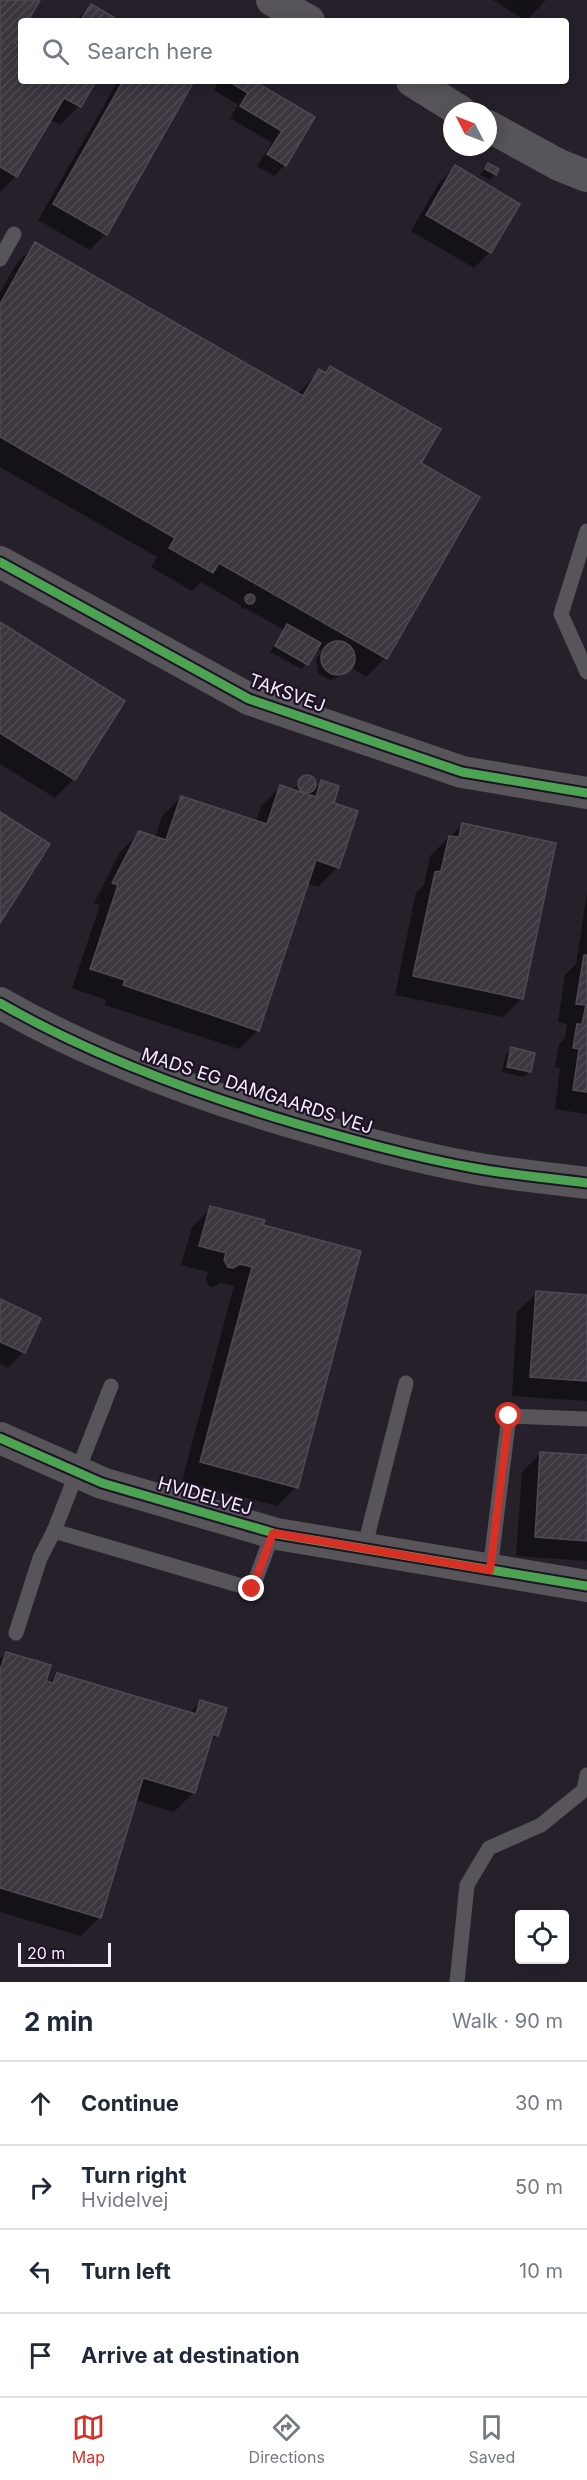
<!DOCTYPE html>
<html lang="en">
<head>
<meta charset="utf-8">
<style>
  body { margin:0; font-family:Inter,sans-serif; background:#f2f2f3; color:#1f2937 }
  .controls { position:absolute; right:18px; bottom:18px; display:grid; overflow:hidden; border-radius:6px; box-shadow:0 3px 15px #0003 }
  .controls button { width:54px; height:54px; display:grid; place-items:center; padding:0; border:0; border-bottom:2px solid #e0e1e3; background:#fff; color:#1f2937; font:30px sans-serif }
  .compass { position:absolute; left:443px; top:102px; width:54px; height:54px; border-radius:50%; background:#fff; box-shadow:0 3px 15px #0003; rotate:312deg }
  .scale { position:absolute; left:18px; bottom:15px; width:93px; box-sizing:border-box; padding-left:6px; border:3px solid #f5edfb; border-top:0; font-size:16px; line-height:21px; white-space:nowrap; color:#f5edfb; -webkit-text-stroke:4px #1e1226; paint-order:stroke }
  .stop { position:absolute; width:18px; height:18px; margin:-14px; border:4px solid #d93025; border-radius:50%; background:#fff }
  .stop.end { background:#d93025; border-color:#fff; box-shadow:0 2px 6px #0008 }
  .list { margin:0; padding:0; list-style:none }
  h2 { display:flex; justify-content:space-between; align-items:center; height:78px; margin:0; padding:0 24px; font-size:26px }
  h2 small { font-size:20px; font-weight:400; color:#747a83 }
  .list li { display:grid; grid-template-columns:39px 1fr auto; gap:18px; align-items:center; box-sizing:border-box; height:84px; padding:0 24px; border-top:2px solid #e0e1e3 }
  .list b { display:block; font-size:22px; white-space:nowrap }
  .list p { margin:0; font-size:20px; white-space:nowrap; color:#747a83 }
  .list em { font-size:20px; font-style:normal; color:#747a83 }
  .icon { flex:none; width:33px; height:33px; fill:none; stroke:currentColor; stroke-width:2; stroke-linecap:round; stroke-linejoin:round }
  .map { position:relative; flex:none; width:587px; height:1982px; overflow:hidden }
  .search { position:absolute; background:#fff; box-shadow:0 3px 15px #0003; left:18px; right:18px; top:18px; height:66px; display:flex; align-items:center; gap:15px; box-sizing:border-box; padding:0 21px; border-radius:6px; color:#747a83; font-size:22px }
  .sheet { height:414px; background:#fff }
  nav { display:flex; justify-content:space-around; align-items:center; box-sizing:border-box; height:84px; border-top:2px solid #e0e1e3; background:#fff; font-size:16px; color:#747a83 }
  nav a { display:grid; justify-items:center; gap:3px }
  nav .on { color:#d93025 }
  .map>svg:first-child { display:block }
  .shadow { fill:#0007 }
  .building { fill:url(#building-hatch); stroke:#4e4953; stroke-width:1.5 }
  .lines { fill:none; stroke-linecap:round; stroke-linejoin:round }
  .lane { stroke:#57545a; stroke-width:15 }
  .street { stroke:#57545a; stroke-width:32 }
  .cycleway-casing { stroke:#1e1226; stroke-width:13 }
  .cycleway { stroke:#4ca352; stroke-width:9 }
  .route { stroke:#d93025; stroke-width:8 }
  .labels { text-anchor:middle; stroke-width:4.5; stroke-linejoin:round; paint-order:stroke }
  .street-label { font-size:18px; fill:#f5edfb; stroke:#1e1226 }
</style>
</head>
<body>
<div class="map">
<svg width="587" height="1982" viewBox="0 0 587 1982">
  <defs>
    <pattern id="building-hatch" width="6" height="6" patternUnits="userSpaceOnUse" patternTransform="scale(1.5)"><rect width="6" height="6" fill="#3c363f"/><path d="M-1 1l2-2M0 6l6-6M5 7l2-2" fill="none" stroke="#4f4a52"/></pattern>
  </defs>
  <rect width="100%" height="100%" fill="#26202b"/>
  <!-- shadow -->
  <g class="shadow">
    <path d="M0 0H38L26 21H21V30L13 44 21 48 14 63 21 68V81H94L79 106 60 125 50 119 16 176 0 192Z"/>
    <path d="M493 0H546L526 21Z"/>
    <path d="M91 6 117 21H75Z"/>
    <path d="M118 81H192L105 234 90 250 38 220Z"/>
    <path d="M219 81H252L313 118 285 165 274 176 257 166 272 143 230 118 238 105 214 90Z"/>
    <path d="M488 165 495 174 490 180 480 175Z"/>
    <path d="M455 167 490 252 474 268 411 231 439 183Z"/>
    <path d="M36 244 298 394 319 371 324 374 330 368 419 464 385 658 366 677 350 667 343 675 330 680 318 673 316 659 322 651 316 648 302 669 270 652 284 630 245 608 243 609 240 605 201 582 192 591 151 567 157 557 0 467V292L17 263Z"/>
    <path d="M0 624 74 779 55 798 0 764Z"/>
    <path d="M305 777 311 778 315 789 322 782 332 804 338 867 318 887 307 883 258 1030 239 1049 105 1005 106 1000 72 988 100 905 94 903 120 852 139 833 155 838 162 816 181 797 256 822 261 806 280 787 294 791V789Z"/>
    <path d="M462 825 522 998 503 1017 395 995 416 892 424 885 430 856Z"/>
    <path d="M587 893V1114L555 1109 560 1068 555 1067 559 1044 565 1038 567 1024 558 1022 565 975 576 964Z"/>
    <path d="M512 1049 529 1072 524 1077 502 1072 506 1054Z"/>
    <path d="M211 1208 261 1226 296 1487 277 1506 182 1481 234 1286 220 1283 213 1287 209 1286 206 1280 208 1272 181 1265 192 1227Z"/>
    <path d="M537 1293 587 1296V1401L512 1396 517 1312Z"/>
    <path d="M0 1301 23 1352 8 1368 0 1364Z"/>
    <path d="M541 1453 587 1456V1561L516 1556 522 1472Z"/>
    <path d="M6 1653 48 1683 57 1674 189 1714 200 1702 217 1735 208 1744 193 1793 174 1812 135 1800 100 1917 81 1936 0 1912V1659Z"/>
  </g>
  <!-- building -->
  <g class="building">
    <path d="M0 0H40L28 21H21V33L15 43 21 46V54L16 63 21 66V81H96L81 107 64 98 17 177 0 167Z"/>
    <path d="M91 4 120 21H80Z"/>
    <path d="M123 81H194L107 235 53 204Z"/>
    <path d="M228 81H254L315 117 286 166 267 154 282 131 240 106 248 93Z"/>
    <path d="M488 163 499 169 496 175 485 169Z"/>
    <path d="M455 165 520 204 491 253 426 215Z"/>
    <path d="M35 242 303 396 319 369 326 373 330 366 441 429 421 463 480 497 387 659 219 563 213 573 169 548 175 538 0 437V304Z"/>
    <circle cx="250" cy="599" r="5"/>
    <path d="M0 622 125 701 75 780 0 733Z"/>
    <path d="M287 624 321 643 308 665 275 646Z"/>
    <circle cx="338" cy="658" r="17"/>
    <circle cx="307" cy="784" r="9"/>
    <path d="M321 780 339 786 334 803 358 811 339 868 316 860 259 1031 123 985 125 980 90 969 118 885 112 883 139 831 166 840 181 796 267 824 280 785 316 797Z"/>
    <path d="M0 812 50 844 0 923Z"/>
    <path d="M462 823 556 843 523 999 413 976 435 872 441 871 449 836 459 837Z"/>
    <path d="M584 955H587V1092L573 1090 579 1049 573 1048 577 1024H582L586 1005 576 1004Z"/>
    <path d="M511 1047 535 1053 531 1072 507 1067Z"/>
    <path d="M210 1206 265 1220 263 1225 361 1251 298 1488 200 1462 252 1267 240 1264 233 1268 228 1267 224 1260 226 1253 199 1246Z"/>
    <path d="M536 1291 587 1295V1381L530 1377Z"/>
    <path d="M0 1299 41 1318 25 1353 0 1342Z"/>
    <path d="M540 1452 587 1455V1541L535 1537Z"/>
    <path d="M6 1652 51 1665 46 1681 53 1683 57 1673 196 1714 200 1700 227 1708 218 1736 213 1734 195 1793 143 1778 101 1918 0 1888V1670Z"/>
  </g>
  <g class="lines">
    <!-- lane -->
    <g class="lane">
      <path d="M0 259 14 234"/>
      <path d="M587 531 561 614 587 672"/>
      <path d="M111 1386 54 1531 252 1589 273 1533"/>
      <path d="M364 1549 406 1383"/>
      <path d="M490 1570 509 1416 587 1419"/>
      <path d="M16 1633 40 1558 54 1531"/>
      <path d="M457 1982 467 1885 489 1848 541 1825 584 1790 587 1775"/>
    </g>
    <!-- street -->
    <g class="street">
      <path d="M272 0 309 21"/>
      <path d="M412 81 460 111"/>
      <path d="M488 126 559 165 587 176"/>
      <path d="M0 562 249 699 462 772 587 793"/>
      <path d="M0 1003C92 1056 193 1093 294 1123 353 1140 413 1157 474 1168 512 1175 550 1178 587 1183"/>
      <path d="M0 1438 102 1483 277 1534 587 1586"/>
    </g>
    <defs>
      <g id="cycleway">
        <path d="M0 562 249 699 462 772 587 793"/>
        <path d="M0 1003C92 1056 193 1093 294 1123 353 1140 413 1157 474 1168 512 1175 550 1178 587 1183"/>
        <path d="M0 1438 102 1483 277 1534 587 1586"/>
      </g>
    </defs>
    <!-- cycleway casing -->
    <use href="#cycleway" class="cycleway-casing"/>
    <!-- cycleway -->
    <use href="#cycleway" class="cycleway"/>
  </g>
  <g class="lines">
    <!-- route -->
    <path class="route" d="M252 1589 273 1533 490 1570 509 1416"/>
  </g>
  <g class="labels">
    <!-- street labels -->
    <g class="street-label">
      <text transform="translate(287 693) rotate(20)" y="6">TAKSVEJ</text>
      <text transform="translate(257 1091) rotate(18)" y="6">MADS EG DAMGAARDS VEJ</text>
      <text transform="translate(205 1496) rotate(16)" y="6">HVIDELVEJ</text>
    </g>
  </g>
</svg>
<div class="controls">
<button><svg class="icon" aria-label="locate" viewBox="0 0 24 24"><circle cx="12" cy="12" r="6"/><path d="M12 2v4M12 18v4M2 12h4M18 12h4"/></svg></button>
</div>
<svg class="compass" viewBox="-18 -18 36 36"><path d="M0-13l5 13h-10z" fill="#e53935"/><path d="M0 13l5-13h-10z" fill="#747a83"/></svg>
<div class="scale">20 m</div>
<div class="stop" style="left:509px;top:1416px"></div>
<div class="stop end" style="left:252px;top:1589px"></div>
<div class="search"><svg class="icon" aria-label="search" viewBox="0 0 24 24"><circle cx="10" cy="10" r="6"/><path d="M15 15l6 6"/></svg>Search here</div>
</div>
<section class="sheet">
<h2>2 min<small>Walk · 90 m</small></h2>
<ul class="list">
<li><svg class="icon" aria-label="ahead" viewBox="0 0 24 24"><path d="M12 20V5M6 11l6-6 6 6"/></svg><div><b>Continue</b></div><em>30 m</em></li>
<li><svg class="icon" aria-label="right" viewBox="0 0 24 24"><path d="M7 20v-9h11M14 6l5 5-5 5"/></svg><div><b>Turn right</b><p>Hvidelvej</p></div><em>50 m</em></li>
<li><svg class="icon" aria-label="left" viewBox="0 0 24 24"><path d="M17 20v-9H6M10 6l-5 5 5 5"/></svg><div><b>Turn left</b></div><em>10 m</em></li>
<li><svg class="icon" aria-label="arrive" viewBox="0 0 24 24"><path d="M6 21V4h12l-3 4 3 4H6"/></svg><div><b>Arrive at destination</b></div></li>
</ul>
</section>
<nav>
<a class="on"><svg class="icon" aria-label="map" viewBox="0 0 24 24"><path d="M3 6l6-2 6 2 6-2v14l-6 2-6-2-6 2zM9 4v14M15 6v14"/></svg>Map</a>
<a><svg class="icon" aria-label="directions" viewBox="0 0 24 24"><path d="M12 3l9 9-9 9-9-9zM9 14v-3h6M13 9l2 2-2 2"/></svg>Directions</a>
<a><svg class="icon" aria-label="saved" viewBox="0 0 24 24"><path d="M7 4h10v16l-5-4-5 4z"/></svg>Saved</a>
</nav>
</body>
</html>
